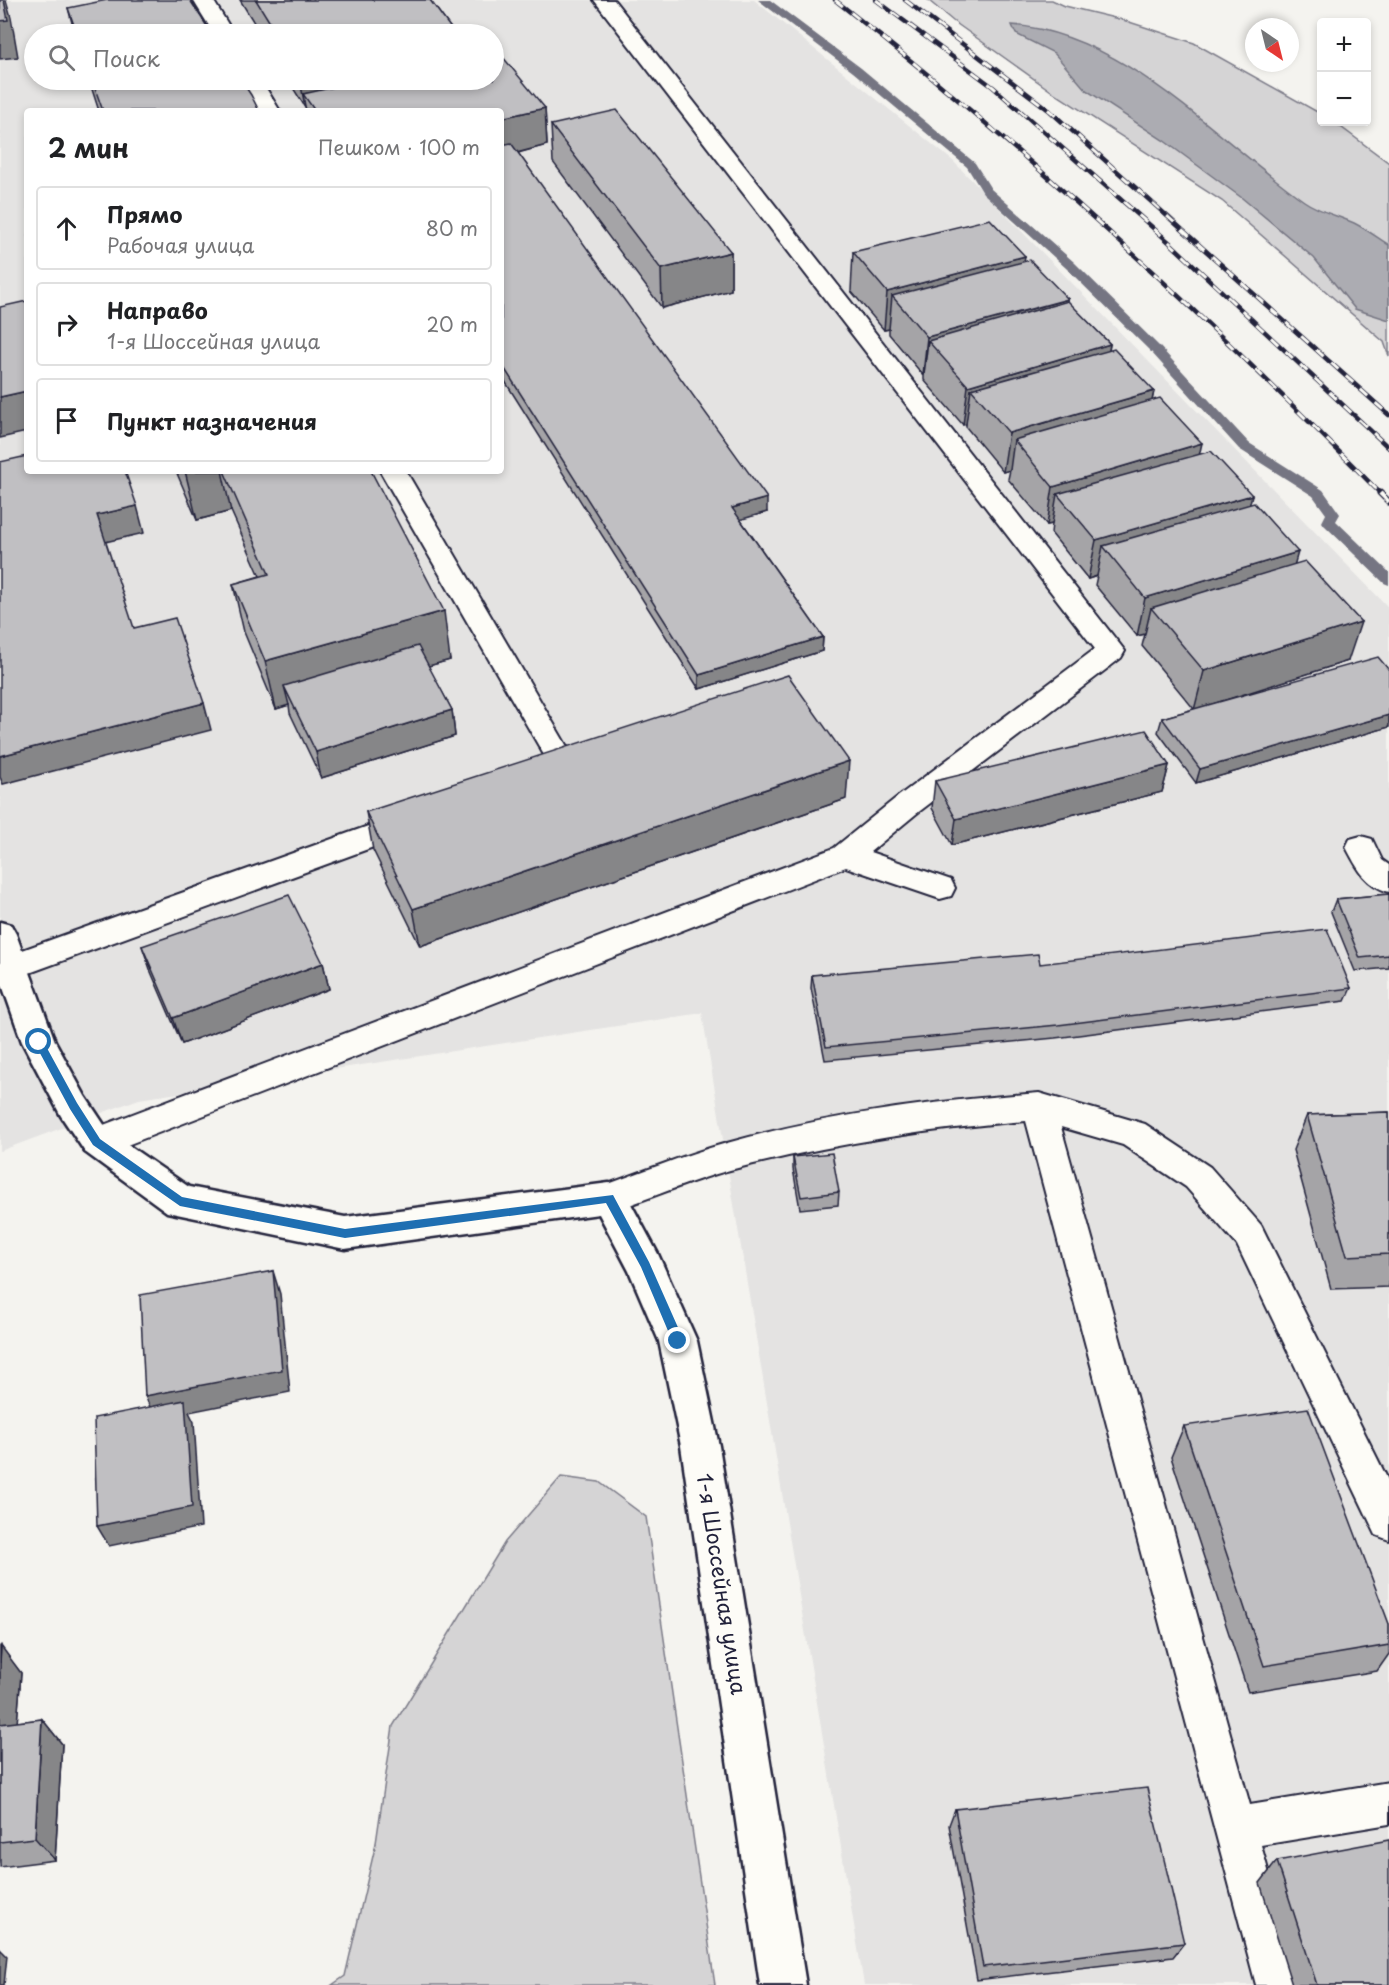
<!DOCTYPE html>
<html lang="ru">
<head>
<meta charset="utf-8">
<style>
  body { margin:0; font-family:"Playpen Sans",sans-serif; background:#f2f2f2; color:#202124 }
  .controls { position:absolute; right:18px; top:18px; display:grid; overflow:hidden; border-radius:6px; box-shadow:0 3px 9px #0003 }
  .controls button { width:54px; height:54px; display:grid; place-items:center; padding:0; border:0; border-bottom:2px solid #e0e0e0; background:#fff; color:#202124; font:30px sans-serif }
  .compass { position:absolute; left:1245px; top:18px; width:54px; height:54px; border-radius:50%; background:#fff; box-shadow:0 3px 9px #0003; rotate:145deg }
  .stop { position:absolute; width:18px; height:18px; margin:-14px; border:4px solid #1f6fb2; border-radius:50%; background:#fff }
  .stop.end { background:#1f6fb2; border-color:#fff; box-shadow:0 2px 6px #0008 }
  .list { margin:0; padding:0; list-style:none }
  h2 { display:flex; justify-content:space-between; align-items:center; height:78px; margin:0; padding:0 24px; font-size:26px }
  h2 small { font-size:20px; font-weight:400; color:#757577 }
  .list li { display:grid; grid-template-columns:39px 1fr auto; gap:18px; align-items:center; box-sizing:border-box; height:84px; margin:0 12px 12px; padding:0 12px; border:2px solid #e0e0e0; border-radius:6px }
  .list b { display:block; font-size:22px; white-space:nowrap }
  .list p { margin:0; font-size:20px; white-space:nowrap; color:#757577 }
  .list em { font-size:20px; font-style:normal; color:#757577 }
  .icon { flex:none; width:33px; height:33px; fill:none; stroke:currentColor; stroke-width:2; stroke-linecap:round; stroke-linejoin:round }
  .map { position:relative; flex:none; width:1389px; height:1985px; overflow:hidden }
  .search { position:absolute; background:#fff; box-shadow:0 3px 9px #0003; left:24px; top:24px; width:480px; height:66px; display:flex; align-items:center; gap:15px; box-sizing:border-box; padding:0 21px; border-radius:33px; color:#757577; font-size:22px }
  .panel { position:absolute; background:#fff; box-shadow:0 3px 9px #0003; left:24px; top:108px; width:480px; height:366px; border-radius:6px }
  .map>svg:first-child { display:block }
  .built { fill:#e4e3e2; fill-rule:evenodd }
  .green { fill:#d5d4d5; stroke:#7c7b88; stroke-width:1.5 }
  .water { fill:#acacb2; stroke:#757582; stroke-width:1.5 }
  .lines { fill:none; stroke-linecap:round; stroke-linejoin:round }
  .stream { fill:#757582; fill-rule:evenodd }
  .service-casing { stroke:#22223b; stroke-width:4 }
  .minor-casing { stroke:#22223b; stroke-width:5 }
  .service { fill:#fdfcf7; fill-rule:evenodd }
  .minor { fill:#fdfcf7; fill-rule:evenodd }
  .rail-far1-casing { stroke:#22223b; stroke-width:4.5 }
  .rail-casing { stroke:#22223b; stroke-width:7 }
  .rail-far1 { stroke:#fdfcf7; stroke-width:3; stroke-dasharray:10; stroke-linecap:butt }
  .rail { stroke:#fdfcf7; stroke-width:4.5; stroke-dasharray:13; stroke-linecap:butt }
  .wall { fill:#a5a4a7; stroke:#22223b; stroke-width:1.5 }
  .shaded-wall { fill:#868688; stroke:#22223b; stroke-width:1.5 }
  .building { fill:#c0bfc2; stroke:#22223b; stroke-width:1.5 }
  .route { fill:#1f6fb2 }
  .labels { text-anchor:middle; stroke-width:4.5; stroke-linejoin:round; paint-order:stroke }
  .near-street-label { font-size:21px; fill:#22223b; stroke:#fdfcf7 }
</style>
</head>
<body>
<div class="map">
<svg width="1389" height="1985" viewBox="0 0 1389 1985">
  <rect width="100%" height="100%" fill="#f4f3ef"/>
  <filter id="ink" filterUnits="userSpaceOnUse"><feTurbulence type="fractalNoise" baseFrequency=".0167" numOctaves="2"/><feDisplacementMap in="SourceGraphic" scale="12" xChannelSelector="R" yChannelSelector="G"/><feConvolveMatrix kernelMatrix="1 2 1 2 8 2 1 2 1" color-interpolation-filters="sRGB"/></filter>
  <g filter="url(#ink)">
    <!-- built -->
    <path class="built" d="M0 0H754L953 161 1389 608V1985H864L702 1013 139 1099 0 1151ZM34 34H494V80H34ZM27 111H501V471H27Z"/>
    <!-- green -->
    <g class="green">
      <path d="M928 0H1052L1065 6 1123 20 1194 43 1321 114 1322 122H1334L1389 163V356L1384 342 1222 201 1051 91 953 21Z"/>
      <path d="M561 1477 599 1482 646 1517 715 1985H332L345 1976 376 1843 393 1726 505 1542Z"/>
    </g>
    <!-- water -->
    <path class="water" d="M1012 25C1125 34 1216 139 1304 201 1318 211 1338 216 1354 223 1366 229 1378 238 1389 245V320L1355 309 1314 258 1242 198 1163 140 1086 90 1054 53 1016 34Z"/>
    <g class="lines">
      <!-- stream -->
      <path class="stream" d="M758 0H770L861 68 975 163 991 189 1074 262 1159 346 1249 443 1323 490 1340 514 1336 521 1389 572V585L1384 583 1324 525 1322 522 1326 514 1313 496 1239 449 1151 352 1066 268 983 193 967 167 853 72Z"/>
      <defs>
        <g id="service">
          <path d="M193 0H213L234 34H214Z"/>
          <path d="M594 0H614L1125 651 1121 658 916 814 870 852 951 880 955 888 951 896 940 899 846 867 109 1152 97 1156 85 1152 80 1142 85 1132 834 848 896 798 1095 649Z"/>
          <path d="M241 80H261L280 111H260Z"/>
          <path d="M380 471H406L579 767 575 774 541 785 531 782 527 775 531 768 548 762Z"/>
          <path d="M410 811 420 814 425 822 420 830 21 976 10 979 0 976V958Z"/>
          <path d="M1361 836 1372 839 1382 860 1389 865V892C1365 885 1357 868 1346 847L1350 839Z"/>
          <path d="M1039 1093 1145 1124 1210 1167 1261 1225 1389 1482V1540L1376 1535 1237 1245 1186 1187 1123 1145 1061 1127 1250 1805 1389 1782V1824L1261 1845 1300 1985H1256L1026 1121C927 1129 827 1145 730 1170 689 1181 649 1199 609 1212L597 1208 592 1198 597 1188C640 1173 683 1155 727 1143 828 1114 935 1101 1039 1093Z"/>
        </g>
        <path id="minor" d="M0 922 11 925 16 934 55 1041 85 1096 109 1132 189 1187 345 1217 609 1183 622 1187 658 1254 697 1341 719 1446 806 1985H760L681 1446 659 1341 629 1271 599 1214 345 1249 167 1212 85 1152 61 1116 22 1042 0 979Z"/>
      </defs>
      <!-- service casing -->
      <use href="#service" class="service-casing"/>
      <!-- minor casing -->
      <use href="#minor" class="minor-casing"/>
      <!-- service -->
      <use href="#service" class="service"/>
      <!-- minor -->
      <use href="#minor" class="minor"/>
      <defs>
        <g id="rail-far1">
          <path d="M835 0C1028 151 1210 320 1382 495"/>
          <path d="M876 0 993 87 1169 242 1389 448"/>
          <path d="M905 0 1050 111 1389 415"/>
        </g>
        <path id="rail" d="M1380 493 1389 502"/>
      </defs>
      <!-- rail-far1 casing -->
      <use href="#rail-far1" class="rail-far1-casing"/>
      <!-- rail casing -->
      <use href="#rail" class="rail-casing"/>
      <!-- rail-far1 -->
      <use href="#rail-far1" class="rail-far1"/>
      <!-- rail -->
      <use href="#rail" class="rail"/>
    </g>
    <!-- wall -->
    <g class="wall">
      <path d="M240 0H430L455 34H261Z"/>
      <path d="M68 8 212 34H75Z"/>
      <path d="M89 80H241L259 111H99Z"/>
      <path d="M288 80H494L545 108 547 145 518 153 767 512 740 519 823 637 822 651 699 689 501 375V111H306L305 106V107Z"/>
      <path d="M551 125 731 252V290L662 308 553 162Z"/>
      <path d="M853 252 1025 256 1024 261 1068 299 1067 301 1110 344 1109 351 1154 391 1152 400 1200 454 1250 504 1295 564 1348 661 1215 703 1389 670V727L1196 783 1158 732 1162 718 1194 709 1142 646 1145 634 1137 636 1095 585 1097 576 1088 579 1051 533 1052 524 1047 525 1008 479 1010 470 1003 472 966 427V424L963 425 924 380V375H923L889 334V329L884 330 851 291Z"/>
      <path d="M176 471H371L450 660 428 666 452 710 455 736 321 778 290 713 289 705 276 709 244 632 233 584 260 576 231 511 197 520Z"/>
      <path d="M1169 765 1162 792 952 845 932 808 935 781Z"/>
      <path d="M846 799 420 946 373 850 366 812Z"/>
      <path d="M1389 894V968L1355 971 1331 912 1336 899Z"/>
      <path d="M142 946 323 963 329 989 182 1044 151 972Z"/>
      <path d="M1040 964 1351 988 1345 1001 1055 1038 825 1060 811 988 812 975Z"/>
      <path d="M1389 1112V1287L1331 1289 1293 1150 1307 1115Z"/>
      <path d="M793 1157 839 1192 838 1205 800 1209 793 1169Z"/>
      <path d="M1184 1426 1389 1624V1654L1377 1671 1248 1692 1171 1457Z"/>
      <path d="M0 1647 21 1673 17 1722 42 1719 62 1744 55 1860 0 1867Z"/>
      <path d="M955 1809 1184 1943 1173 1957 977 1980 949 1825Z"/>
      <path d="M1277 1861 1389 1985H1292L1260 1883Z"/>
    </g>
    <!-- shaded-wall -->
    <g class="shaded-wall">
      <path d="M4 0H6L11 17 18 57 0 59V21Z"/>
      <path d="M300 80H432L303 94 305 106V107Z"/>
      <path d="M545 108 547 145 501 157V118Z"/>
      <path d="M731 252V290L662 308 661 269Z"/>
      <path d="M1025 256 1019 295 892 296 889 329 884 330 887 292Z"/>
      <path d="M1068 299 1061 338 928 341 924 375H923L927 337Z"/>
      <path d="M1110 344 1103 383 971 389 966 424 963 425 968 386Z"/>
      <path d="M27 391V432L0 438V397Z"/>
      <path d="M1154 391 1146 430 1014 440 1010 470 1003 472 1009 433Z"/>
      <path d="M1202 443 1193 482 1057 494 1052 524 1047 525 1053 487Z"/>
      <path d="M185 471H222L231 511 197 520Z"/>
      <path d="M1252 495 1242 534 1103 546 1097 576 1088 579 1096 540Z"/>
      <path d="M767 498V512L732 522V508Z"/>
      <path d="M137 506 144 533 105 542 97 515Z"/>
      <path d="M1298 552 1287 591 1151 608 1145 634 1137 636 1145 598Z"/>
      <path d="M444 611 450 660 293 704 284 686 289 705 276 709 265 661Z"/>
      <path d="M1361 622 1348 661 1194 710 1204 671Z"/>
      <path d="M823 637 822 651 699 689V675Z"/>
      <path d="M204 703 211 730 3 784 0 777V756Z"/>
      <path d="M452 710 455 736 321 778 316 752Z"/>
      <path d="M1389 715V727L1196 783 1200 769Z"/>
      <path d="M849 761 846 799 420 946 413 909Z"/>
      <path d="M1169 765 1162 792 952 845 956 819Z"/>
      <path d="M323 963 329 989 182 1044 173 1018Z"/>
      <path d="M273 1271 280 1294 290 1392 189 1412 194 1422 201 1527 109 1546 97 1526 155 1418 145 1396Z"/>
      <path d="M1 1646 21 1673 15 1750 0 1732V1663Z"/>
      <path d="M42 1719 62 1744 55 1860 35 1838Z"/>
      <path d="M0 1949 7 1956 4 1985H0Z"/>
    </g>
    <!-- building -->
    <g class="building">
      <path d="M0 0H4L8 20 0 21Z"/>
      <path d="M107 0H190L212 34H77L68 8Z"/>
      <path d="M256 0H430L455 34H277Z"/>
      <path d="M494 50H497L545 108 501 118V111H315L303 94 366 80H494Z"/>
      <path d="M92 80H241L251 95 259 111H103Z"/>
      <path d="M617 110 731 252 661 269 551 125Z"/>
      <path d="M511 143 767 498 732 508 823 637 699 675 501 363V145Z"/>
      <path d="M990 219 1025 256 887 292 853 252Z"/>
      <path d="M1030 260 1068 299 927 337 892 296Z"/>
      <path d="M27 301V391L0 397V307Z"/>
      <path d="M1068 301 1110 344 968 386 928 341Z"/>
      <path d="M1114 349 1154 391 1009 433 971 389Z"/>
      <path d="M1160 398 1202 443 1053 487 1014 440Z"/>
      <path d="M1211 451 1252 495 1096 540 1057 494Z"/>
      <path d="M27 456V471H125L137 506 97 515 134 628 175 618 204 703 0 756V462Z"/>
      <path d="M224 471H371L444 611 265 661 233 584 269 574Z"/>
      <path d="M1254 503 1298 552 1145 598 1103 546Z"/>
      <path d="M1305 561 1361 622 1204 671 1151 608Z"/>
      <path d="M418 646 452 710 316 752 284 686Z"/>
      <path d="M1378 657 1389 670V715L1200 769 1162 718Z"/>
      <path d="M788 675 849 761 413 909 366 812Z"/>
      <path d="M1146 730 1169 765 956 819 935 781Z"/>
      <path d="M1389 894V955L1360 958 1336 899Z"/>
      <path d="M289 895 323 963 173 1018 142 946Z"/>
      <path d="M1327 929 1351 988 1058 1025 826 1047 812 975 1038 954 1040 964Z"/>
      <path d="M1389 1112V1254L1347 1256 1307 1115Z"/>
      <path d="M832 1153 839 1192 801 1197 793 1157Z"/>
      <path d="M273 1271 282 1370 145 1396 140 1295Z"/>
      <path d="M185 1400 192 1507 97 1526 94 1418Z"/>
      <path d="M1308 1408 1389 1624V1645L1264 1666 1184 1426Z"/>
      <path d="M1 1646 0 1663V1647Z"/>
      <path d="M42 1719 35 1838 0 1842V1724Z"/>
      <path d="M1147 1788 1184 1943 983 1967 955 1809Z"/>
      <path d="M1389 1840V1985H1317L1277 1861Z"/>
    </g>
  </g>
  <!-- route -->
  <path class="route" d="M39 1038 42 1039 77 1103 100 1139 182 1197 345 1229 613 1195 649 1262 684 1341 682 1345H674L641 1267 606 1203 345 1238 180 1206 93 1145 70 1109 34 1042Z"/>
  <g class="labels">
    <!-- near-street labels -->
    <g class="near-street-label">
      <text transform="translate(721 1584) rotate(81)" y="7">1-я Шоссейная улица</text>
    </g>
  </g>
</svg>
<div class="controls">
<button>+</button>
<button>−</button>
</div>
<svg class="compass" viewBox="-18 -18 36 36"><path d="M0-13l5 13h-10z" fill="#e53935"/><path d="M0 13l5-13h-10z" fill="#757577"/></svg>
<div class="stop" style="left:39px;top:1042px"></div>
<div class="stop end" style="left:678px;top:1341px"></div>
<div class="search"><svg class="icon" aria-label="search" viewBox="0 0 24 24"><circle cx="10" cy="10" r="6"/><path d="M15 15l6 6"/></svg>Поиск</div>
<section class="panel">
<h2>2 мин<small>Пешком · 100 m</small></h2>
<ul class="list">
<li><svg class="icon" aria-label="ahead" viewBox="0 0 24 24"><path d="M12 20V5M6 11l6-6 6 6"/></svg><div><b>Прямо</b><p>Рабочая улица</p></div><em>80 m</em></li>
<li><svg class="icon" aria-label="right" viewBox="0 0 24 24"><path d="M7 20v-9h11M14 6l5 5-5 5"/></svg><div><b>Направо</b><p>1-я Шоссейная улица</p></div><em>20 m</em></li>
<li><svg class="icon" aria-label="arrive" viewBox="0 0 24 24"><path d="M6 21V4h12l-3 4 3 4H6"/></svg><div><b>Пункт назначения</b></div></li>
</ul>
</section>
</div>
</body>
</html>
